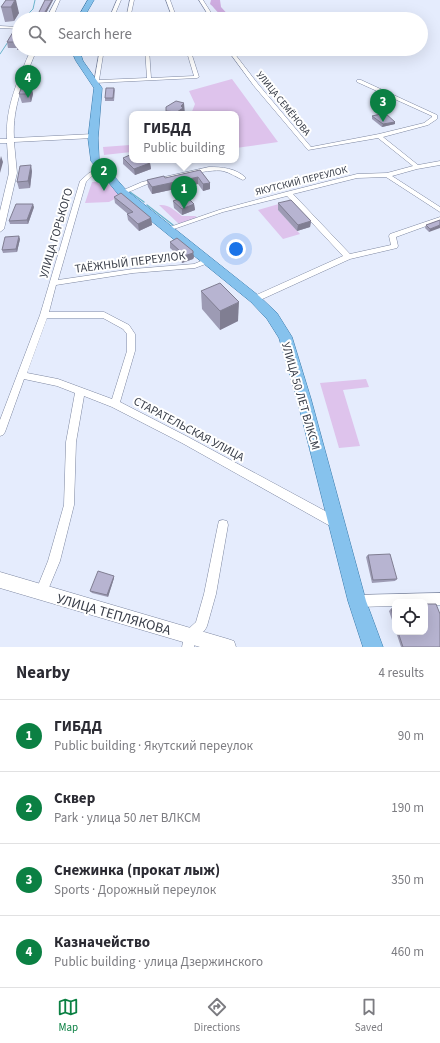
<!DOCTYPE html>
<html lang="en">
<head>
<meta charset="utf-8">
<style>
  body { margin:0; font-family:"Source Sans 3",sans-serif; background:#f7f7f7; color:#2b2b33 }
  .controls { position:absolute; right:12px; bottom:12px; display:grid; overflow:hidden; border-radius:8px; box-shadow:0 4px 16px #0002 }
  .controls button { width:36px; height:36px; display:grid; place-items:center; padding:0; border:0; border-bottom:1px solid #e1e1e2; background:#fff; color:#2b2b33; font:20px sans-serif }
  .you { position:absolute; left:236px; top:249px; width:14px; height:14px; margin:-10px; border:3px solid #fff; border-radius:50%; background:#1a73e8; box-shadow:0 0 0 6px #1a73e833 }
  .badge { display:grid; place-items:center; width:26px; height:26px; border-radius:50%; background:#0b8043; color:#fff; font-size:13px; font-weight:700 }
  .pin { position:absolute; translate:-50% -33px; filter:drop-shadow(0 1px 2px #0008) }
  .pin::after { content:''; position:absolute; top:21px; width:14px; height:12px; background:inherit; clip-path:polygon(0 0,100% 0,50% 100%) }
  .popup { position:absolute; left:129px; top:111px; width:110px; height:52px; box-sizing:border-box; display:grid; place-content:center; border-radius:8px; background:#fff; filter:drop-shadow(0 1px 3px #0005); font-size:13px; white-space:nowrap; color:#7c7c81 }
  .popup b { font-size:15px; color:#2b2b33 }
  .popup::after { content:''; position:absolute; left:50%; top:100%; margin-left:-8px; border:8px solid transparent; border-top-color:#fff }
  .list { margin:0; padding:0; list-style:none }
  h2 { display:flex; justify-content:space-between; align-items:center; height:52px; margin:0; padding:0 16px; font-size:17px }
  h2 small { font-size:13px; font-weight:400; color:#7c7c81 }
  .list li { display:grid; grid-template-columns:26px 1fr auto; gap:12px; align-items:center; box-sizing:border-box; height:72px; padding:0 16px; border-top:1px solid #e1e1e2 }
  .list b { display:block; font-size:15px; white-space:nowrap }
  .list p { margin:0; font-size:13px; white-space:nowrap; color:#7c7c81 }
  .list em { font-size:13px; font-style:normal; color:#7c7c81 }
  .icon { flex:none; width:22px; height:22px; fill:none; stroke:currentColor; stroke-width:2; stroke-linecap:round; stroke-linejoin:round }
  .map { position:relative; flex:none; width:440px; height:647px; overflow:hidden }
  .search { position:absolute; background:#fff; box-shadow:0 4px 16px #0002; left:12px; right:12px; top:12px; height:44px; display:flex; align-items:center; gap:10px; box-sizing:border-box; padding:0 14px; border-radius:22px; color:#7c7c81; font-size:15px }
  .sheet { height:340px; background:#fff }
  nav { display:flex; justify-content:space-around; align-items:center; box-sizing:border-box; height:56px; border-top:1px solid #e1e1e2; background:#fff; font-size:11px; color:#7c7c81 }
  nav a { display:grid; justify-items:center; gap:2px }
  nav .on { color:#0b8043 }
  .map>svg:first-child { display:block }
  .green { fill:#dec3ec }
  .forest { fill:#ceace0 }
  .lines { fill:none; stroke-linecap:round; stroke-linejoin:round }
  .stream-far1 { stroke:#6bb4cc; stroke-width:1 }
  .stream { stroke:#6bb4cc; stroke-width:1.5 }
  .minor-casing { stroke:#7d87a1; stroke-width:1 }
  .tertiary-casing { stroke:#7d87a1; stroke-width:1 }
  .secondary-casing { stroke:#7d87a1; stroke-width:1 }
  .primary-casing { stroke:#3779ab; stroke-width:1 }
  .minor { fill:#fff; fill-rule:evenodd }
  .tertiary { fill:#fff; fill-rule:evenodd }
  .secondary { fill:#fff; fill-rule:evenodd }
  .primary { fill:#86c2ed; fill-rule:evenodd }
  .wall { fill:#9d9bb4 }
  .shaded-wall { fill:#807e92 }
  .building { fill:#b7b4d1; stroke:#807e92 }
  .labels { text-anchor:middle; stroke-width:4; stroke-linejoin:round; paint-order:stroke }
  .far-street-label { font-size:10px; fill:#383d48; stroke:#fff }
  .street-label { font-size:12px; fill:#383d48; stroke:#fff }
  .near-street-label { font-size:14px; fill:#383d48; stroke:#fff }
</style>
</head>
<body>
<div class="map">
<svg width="440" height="647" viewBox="0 0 440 647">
  <rect width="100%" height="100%" fill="#e5ecfd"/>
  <!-- green -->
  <g class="green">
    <path d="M232 79 278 142 236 148V114H191L195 104 189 91Z"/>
    <path d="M130 145 131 152 104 155 103 147Z"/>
    <path d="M92 182H104L124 194 109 202 85 203Z"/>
    <path d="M289 201 278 210 300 234 283 239 258 210Z"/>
    <path d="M159 205C169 204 174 210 182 216H195L198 218 179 224Z"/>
    <path d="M366 379 369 387 343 390 360 446 339 448 320 383Z"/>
  </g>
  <!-- forest -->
  <path class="forest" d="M211 0H220L221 7 232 19C221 19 217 10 210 4Z"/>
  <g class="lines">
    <!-- stream-far1 -->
    <g class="stream-far1">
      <path d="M23 19 33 9 35 0"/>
      <path d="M0 54 8 42"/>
    </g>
    <!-- stream -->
    <g class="stream">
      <path d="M130 192 144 202"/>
      <path d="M147 205 173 225"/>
    </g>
    <defs>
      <g id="minor">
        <path d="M117 0H121L113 19H109Z"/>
        <path d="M130 0H134L131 14 132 19H128L127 14Z"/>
        <path d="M166 0H170L177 19H173Z"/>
        <path d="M199 0H203L215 19H211Z"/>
        <path d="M0 26 19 27V29L0 28Z"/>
        <path d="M100 49H104L99 80 147 78 145 49H149L151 78 194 76 186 49H190L199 77 197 78 94 83Z"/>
        <path d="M227 49H231L258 84 311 147 379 134 424 123 432 117V116L357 82V80H361L437 115V119L428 125 383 137 418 165 440 161V165L417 169 392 176 440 207V212L386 177 357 178 293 194 350 254 391 245 389 236 390 234 440 217V221L396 237 398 246 397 248 350 259 258 301H252L251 299 252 297 343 256 287 196 223 212 171 230H167V228L219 210 286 192 357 174 387 173 413 166 378 138 308 150 254 86Z"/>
        <path d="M209 167C222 167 236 168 246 178L243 180C236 177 231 173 223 171 211 168 159 180 145 185 137 188 130 192 122 194L119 192 142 182Z"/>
        <path d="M102 168 104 169V171L93 175 86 182 58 280 133 269 194 264 208 258 212 260 211 262 195 268 133 273 56 285 49 312H104L129 325 135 334V351L120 402 188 437 340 519 341 523 340 527 336 528 332 527 182 443 112 407 84 396 76 442 74 505 60 561 45 597 41 599 37 597 35 593 48 561 64 505 66 442 75 393 57 386 24 379 5 432 3 435 0 436V420L40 315 80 181 89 173ZM47 318H103L123 329 127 334V351L112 399 58 379 27 373Z"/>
        <path d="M223 520 227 521 228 525 216 594 207 626 205 630 195 639 194 647H182L185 632 196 622 204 594 218 525 219 521Z"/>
        <path d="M440 593V605H425V602H395V606L357 607 353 605 351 601 353 597 357 595Z"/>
      </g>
      <g id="tertiary">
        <path d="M56 0H60L52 19H46Z"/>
        <path d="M31 49H37C25 78 12 106 14 138L93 134 96 136 93 138 14 142 17 173 4 229 0 232V211L9 173 7 143H0V139H7C5 106 19 78 31 49Z"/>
      </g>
      <path id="secondary" d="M0 572 228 639 234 641 236 647H200L0 588Z"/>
      <g id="primary">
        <path d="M88 0H94L83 19H77Z"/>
        <path d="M71 49H79L83 61 102 88 98 138 99 159 126 190 259 296 277 313 292 337 311 399 366 601 383 647H363L348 601 297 399 279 338 267 319 251 302 118 194 91 161 88 138 94 88 76 61Z"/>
      </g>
    </defs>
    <!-- minor casing -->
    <use href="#minor" class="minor-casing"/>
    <!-- tertiary casing -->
    <use href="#tertiary" class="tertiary-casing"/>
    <!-- secondary casing -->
    <use href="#secondary" class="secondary-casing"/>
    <!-- primary casing -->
    <use href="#primary" class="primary-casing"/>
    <!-- minor -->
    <use href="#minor" class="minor"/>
    <!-- tertiary -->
    <use href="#tertiary" class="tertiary"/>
    <!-- secondary -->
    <use href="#secondary" class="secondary"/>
    <!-- primary -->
    <use href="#primary" class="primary"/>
  </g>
  <!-- wall -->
  <g class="wall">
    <path d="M6 0 19 13 14 21 5 22 1 7Z"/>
    <path d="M45 0H53L43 19 39 17 38 14Z"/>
    <path d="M19 27V49H29V50H17V48H8L7 42Z"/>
    <path d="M31 86 33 94 31 102 22 103 19 94Z"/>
    <path d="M114 88 115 90 114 101H105V98Z"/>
    <path d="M166 107 185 114H166Z"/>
    <path d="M372 116 395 122V124L382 127 372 119Z"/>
    <path d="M123 158 150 163 151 169 135 175 123 164Z"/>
    <path d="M200 170 210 183V189L203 191 198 184 152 194 148 187 147 180 165 178Z"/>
    <path d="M32 171 30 188 19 189 17 182Z"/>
    <path d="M114 197 151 218 152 225 139 231 128 220 127 214H128L115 203Z"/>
    <path d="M173 201 194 204 195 210 182 215 174 208Z"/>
    <path d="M278 203 311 221 310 227 297 231 278 210Z"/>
    <path d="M34 207 28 224H10L9 221Z"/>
    <path d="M440 220 429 232 425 228 426 225Z"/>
    <path d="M20 239 17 252 3 253 2 250Z"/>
    <path d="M170 242 194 257 193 259 182 263 180 257 170 248Z"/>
    <path d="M201 291 238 321 220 330 202 309Z"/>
    <path d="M368 555 397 579 395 581 372 583 366 557Z"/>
    <path d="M114 576V578L108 597 92 593 90 591Z"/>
    <path d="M395 608V629L389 611 391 609Z"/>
    <path d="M396 632H425L440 647H401Z"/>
  </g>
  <!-- shaded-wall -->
  <g class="shaded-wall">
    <path d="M15 0H16L19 13 14 21 11 7Z"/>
    <path d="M52 0H53L43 19 42 17Z"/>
    <path d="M31 86 33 94 31 102 29 94Z"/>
    <path d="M184 103 185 114H177V112L181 106Z"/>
    <path d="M395 122V124L382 127 383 124Z"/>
    <path d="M1 156 3 162 0 173V160Z"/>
    <path d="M150 163 151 169 135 175 134 169Z"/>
    <path d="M31 165 32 171 30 188 28 181Z"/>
    <path d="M198 177V184L152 194V187Z"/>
    <path d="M210 183V189L203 191V184Z"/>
    <path d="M33 204 34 207 28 224 27 220Z"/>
    <path d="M194 204 195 210 182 215V209Z"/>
    <path d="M151 218 152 225 139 231 138 224Z"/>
    <path d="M311 221 310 227 297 231 298 225Z"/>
    <path d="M440 225V228L429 232 430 229Z"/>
    <path d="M19 236 20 239 17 252 16 249Z"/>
    <path d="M193 251 194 257 193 259 182 263 181 257Z"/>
    <path d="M239 302 238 321 220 330V311Z"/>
    <path d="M114 576V578L108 597 107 595Z"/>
  </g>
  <!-- building -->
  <g class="building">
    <path d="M6 0H15L11 7H1Z"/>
    <path d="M45 0H52L42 17 38 14Z"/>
    <path d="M16 27H19V45H16L17 42H7Z"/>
    <path d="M22 86H31L29 94H19Z"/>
    <path d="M106 88H114L113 98H105Z"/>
    <path d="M176 101 184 103 181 106 183 108 177 112 166 111V107Z"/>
    <path d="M385 113 395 122 383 124 372 116Z"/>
    <path d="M132 154V160H147L150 163 134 169 123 158Z"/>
    <path d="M31 165 28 181 17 182 20 166Z"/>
    <path d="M200 170 210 183 203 184 198 177 152 187 147 180 164 176 165 178Z"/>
    <path d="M121 193 151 218 138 224 127 214 133 212 114 197Z"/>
    <path d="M186 196 194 204 182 209 173 201Z"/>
    <path d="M291 200 311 221 298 225 278 203Z"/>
    <path d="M16 204H33L27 220 9 221Z"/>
    <path d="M440 220V225L430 229 426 225Z"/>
    <path d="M19 236 16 249 2 250 5 237Z"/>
    <path d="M177 238 193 251V253L181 257 180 251 170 242Z"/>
    <path d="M220 283 239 302 220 311 201 291Z"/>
    <path d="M390 554 397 579 373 580 368 555Z"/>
    <path d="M98 571 114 576 107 595 90 591Z"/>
    <path d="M425 604H436L440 614V647H403L398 632H425Z"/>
    <path d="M395 608V622L391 609Z"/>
  </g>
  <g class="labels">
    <!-- far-street labels -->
    <g class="far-street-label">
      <text transform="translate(284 103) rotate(51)" y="4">УЛИЦА СЕМЁНОВА</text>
      <text transform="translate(301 180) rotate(-14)" y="4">ЯКУТСКИЙ ПЕРЕУЛОК</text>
    </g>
    <!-- street labels -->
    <g class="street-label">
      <text transform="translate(56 233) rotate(-74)" y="4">УЛИЦА ГОРЬКОГО</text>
      <text transform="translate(130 262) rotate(-7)" y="4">ТАЁЖНЫЙ ПЕРЕУЛОК</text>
      <text transform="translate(301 396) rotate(74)" y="4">УЛИЦА 50 ЛЕТ ВЛКСМ</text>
      <text transform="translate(189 429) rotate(28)" y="4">СТАРАТЕЛЬСКАЯ УЛИЦА</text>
    </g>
    <!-- near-street labels -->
    <g class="near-street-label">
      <text transform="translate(114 614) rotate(16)" y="5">УЛИЦА ТЕПЛЯКОВА</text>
    </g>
  </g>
</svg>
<div class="controls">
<button><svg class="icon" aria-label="locate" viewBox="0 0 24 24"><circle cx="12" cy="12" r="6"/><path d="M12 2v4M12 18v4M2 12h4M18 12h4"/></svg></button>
</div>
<div class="you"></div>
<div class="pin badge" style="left:184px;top:209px">1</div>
<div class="popup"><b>ГИБДД</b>Public building</div>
<div class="pin badge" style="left:104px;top:191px">2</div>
<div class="pin badge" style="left:383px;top:122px">3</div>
<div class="pin badge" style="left:28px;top:98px">4</div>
<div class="search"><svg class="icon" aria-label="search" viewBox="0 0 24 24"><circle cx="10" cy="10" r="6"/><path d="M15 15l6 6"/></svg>Search here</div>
</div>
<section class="sheet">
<h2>Nearby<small>4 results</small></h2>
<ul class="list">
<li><span class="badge">1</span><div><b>ГИБДД</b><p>Public building · Якутский переулок</p></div><em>90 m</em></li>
<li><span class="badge">2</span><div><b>Сквер</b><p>Park · улица 50 лет ВЛКСМ</p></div><em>190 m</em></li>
<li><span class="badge">3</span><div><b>Снежинка (прокат лыж)</b><p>Sports · Дорожный переулок</p></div><em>350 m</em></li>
<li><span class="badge">4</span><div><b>Казначейство</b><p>Public building · улица Дзержинского</p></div><em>460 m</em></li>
</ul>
</section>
<nav>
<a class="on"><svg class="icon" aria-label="map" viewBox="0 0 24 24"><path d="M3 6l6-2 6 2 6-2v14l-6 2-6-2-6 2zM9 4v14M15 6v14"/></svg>Map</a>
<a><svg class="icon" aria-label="directions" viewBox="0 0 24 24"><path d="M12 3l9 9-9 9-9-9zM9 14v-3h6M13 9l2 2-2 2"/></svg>Directions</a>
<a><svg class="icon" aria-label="saved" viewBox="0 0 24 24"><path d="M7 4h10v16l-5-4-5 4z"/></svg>Saved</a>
</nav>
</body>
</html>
